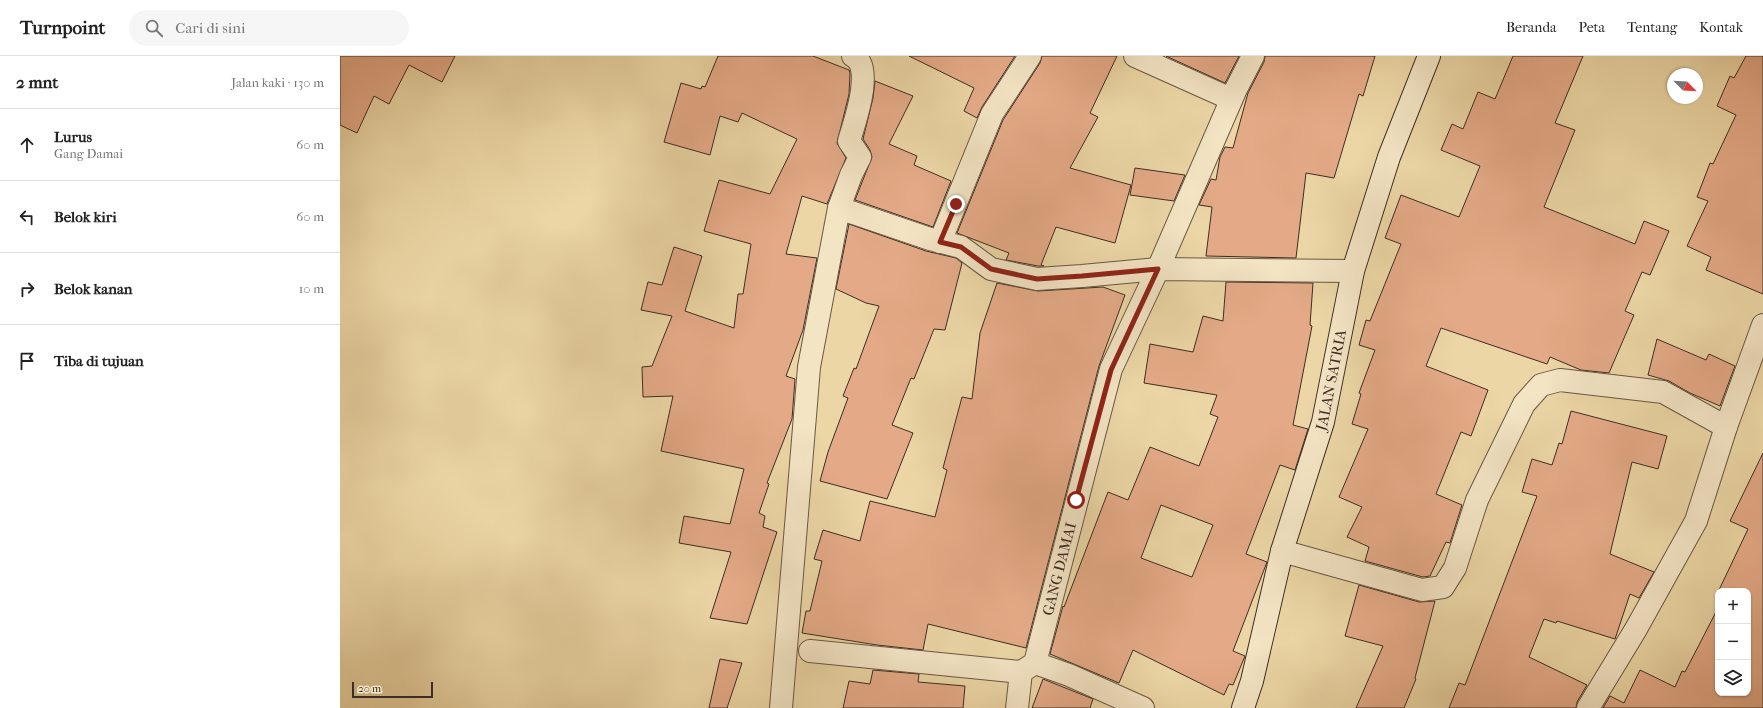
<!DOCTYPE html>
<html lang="id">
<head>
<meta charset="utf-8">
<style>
  body { margin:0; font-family:"IM FELL French Canon",serif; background:#f6f6f6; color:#222 }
  .controls { position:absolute; right:12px; bottom:12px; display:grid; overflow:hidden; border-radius:8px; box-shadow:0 1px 3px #0004 }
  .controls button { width:36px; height:36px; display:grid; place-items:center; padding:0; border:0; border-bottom:1px solid #e0e0e0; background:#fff; color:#222; font:20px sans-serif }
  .compass { position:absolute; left:1327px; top:12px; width:36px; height:36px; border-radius:50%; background:#fff; box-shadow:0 1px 3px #0004; rotate:114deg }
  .scale { position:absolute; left:12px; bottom:10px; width:81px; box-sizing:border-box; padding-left:4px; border:2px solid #3d2d24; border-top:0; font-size:11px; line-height:14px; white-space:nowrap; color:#3d2d24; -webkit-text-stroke:3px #f3e4c4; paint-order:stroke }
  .stop { position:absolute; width:12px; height:12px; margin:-9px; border:3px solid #8f2418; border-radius:50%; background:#fff }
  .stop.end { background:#8f2418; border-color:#fff; box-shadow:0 1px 4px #0008 }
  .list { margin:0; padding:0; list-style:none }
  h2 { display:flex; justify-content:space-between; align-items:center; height:52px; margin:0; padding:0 16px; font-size:17px }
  h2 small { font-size:13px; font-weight:400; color:#767676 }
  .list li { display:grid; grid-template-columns:26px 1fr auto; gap:12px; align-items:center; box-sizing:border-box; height:72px; padding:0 16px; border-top:1px solid #e0e0e0 }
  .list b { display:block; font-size:15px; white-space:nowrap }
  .list p { margin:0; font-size:13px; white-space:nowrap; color:#767676 }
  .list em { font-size:13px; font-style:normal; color:#767676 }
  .icon { flex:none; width:22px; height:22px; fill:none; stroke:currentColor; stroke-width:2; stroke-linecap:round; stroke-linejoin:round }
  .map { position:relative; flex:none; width:1423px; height:652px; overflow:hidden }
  header { display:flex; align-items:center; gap:24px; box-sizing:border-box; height:56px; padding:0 20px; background:#fff; border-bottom:1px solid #e0e0e0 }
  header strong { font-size:19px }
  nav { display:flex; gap:22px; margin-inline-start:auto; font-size:14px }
  .search { width:280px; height:36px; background:#f6f6f6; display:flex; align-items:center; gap:10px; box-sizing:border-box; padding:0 14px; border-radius:22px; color:#767676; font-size:15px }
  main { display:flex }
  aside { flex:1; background:#fff }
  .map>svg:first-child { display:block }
  .building { fill:#e4aa87; stroke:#3d2d24; fill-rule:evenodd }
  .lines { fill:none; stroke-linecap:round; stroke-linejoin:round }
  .street-casing { stroke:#695744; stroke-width:24 }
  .secondary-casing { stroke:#3d2d24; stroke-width:24 }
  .street { stroke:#f3e4c4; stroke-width:22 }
  .secondary { stroke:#f3e4c4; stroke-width:22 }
  .route { stroke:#8f2418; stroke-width:5 }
  .labels { text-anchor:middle; stroke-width:3; stroke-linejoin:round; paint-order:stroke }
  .street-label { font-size:15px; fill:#3d2d24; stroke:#f3e4c4 }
</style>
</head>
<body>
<header>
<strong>Turnpoint</strong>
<div class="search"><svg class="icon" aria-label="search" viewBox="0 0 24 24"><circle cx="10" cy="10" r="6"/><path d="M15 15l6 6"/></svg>Cari di sini</div>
<nav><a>Beranda</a><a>Peta</a><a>Tentang</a><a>Kontak</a></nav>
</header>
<main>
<aside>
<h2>2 mnt<small>Jalan kaki · 130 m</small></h2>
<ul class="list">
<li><svg class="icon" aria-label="ahead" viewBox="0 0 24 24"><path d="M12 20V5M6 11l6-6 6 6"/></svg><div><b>Lurus</b><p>Gang Damai</p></div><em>60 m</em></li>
<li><svg class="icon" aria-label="left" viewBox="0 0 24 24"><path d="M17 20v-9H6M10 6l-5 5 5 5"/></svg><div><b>Belok kiri</b></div><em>60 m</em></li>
<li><svg class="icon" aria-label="right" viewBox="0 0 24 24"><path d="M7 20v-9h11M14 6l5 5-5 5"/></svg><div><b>Belok kanan</b></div><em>10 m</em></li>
<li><svg class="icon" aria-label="arrive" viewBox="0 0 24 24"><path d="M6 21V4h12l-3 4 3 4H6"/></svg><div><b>Tiba di tujuan</b></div></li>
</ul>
</aside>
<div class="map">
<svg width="1423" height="652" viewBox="0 0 1423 652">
  <rect width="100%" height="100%" fill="#ecd6a5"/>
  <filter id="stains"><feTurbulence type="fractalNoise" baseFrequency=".005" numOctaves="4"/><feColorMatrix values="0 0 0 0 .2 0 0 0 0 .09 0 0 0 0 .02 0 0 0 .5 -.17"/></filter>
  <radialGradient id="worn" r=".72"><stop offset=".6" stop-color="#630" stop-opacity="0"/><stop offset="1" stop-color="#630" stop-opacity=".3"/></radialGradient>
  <!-- building -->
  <g class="building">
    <path d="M0 0H115L102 26 69 9 49 48 34 40 17 77 0 69Z"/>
    <path d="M378 0H473L509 14 510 17 509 38 497 87 506 102 487 148 462 140 446 198 477 202 463 274 446 320 455 323 452 363 427 427 429 428 419 457 425 460 423 471 437 476 407 568 370 562 391 496 339 487 344 460 390 468 404 413 321 395 333 340 303 341 302 311 312 310 332 260 301 254 308 226 322 229 334 191 362 200 345 255 394 272 398 238H403L411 188 364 175 379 124 430 138 457 83 402 57 398 66 380 60 370 99 324 86 341 27 361 33 362 30 365 31Z"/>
    <path d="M569 0H675L642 51 637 62 624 55 634 32Z"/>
    <path d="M702 0H777L750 57 758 61 730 112 791 129 775 187 716 171 701 209 704 210H698L666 204 669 197 617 177 663 64 700 7Z"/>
    <path d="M826 0H899L885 27Z"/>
    <path d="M925 0H1035L1023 40 1019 38 994 122 966 117 956 202 866 200 872 151 859 149 871 123 876 124 880 101 885 91 893 92 908 37 924 6Z"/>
    <path d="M1173 0H1243L1215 67 1235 74 1204 151 1295 188 1304 165 1329 175 1310 219 1302 216 1285 255 1294 259 1269 317 1241 314 1210 301 1207 308 1101 272 1086 310 1148 334 1131 380 1121 376 1096 438 1122 449 1110 487 1106 486 1090 520 1083 521 1025 505 1029 491 1007 481 1022 451 999 441 1028 373 1012 368 1021 338 1019 337 1035 294 1019 289 1026 264 1030 265 1061 188 1045 182 1061 139 1119 161 1140 110 1101 94 1112 68 1123 73 1138 36 1155 43Z"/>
    <path d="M1406 0H1423V238L1366 214 1371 201 1347 190 1368 145 1357 141 1370 107 1373 108 1396 59 1377 50 1390 20 1394 22Z"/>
    <path d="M535 25 573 40 549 88 577 100 574 109 611 125 593 171 515 144 532 101 530 94 523 83 533 42Z"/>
    <path d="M795 112 845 119 834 145 790 139Z"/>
    <path d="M509 168 586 195 616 202 622 207 605 274 594 273 574 323 571 322 552 369 573 377 547 443 480 425 488 396 508 342 503 340 514 312 516 313 539 250 526 247 496 233Z"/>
    <path d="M886 226 973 227 970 269 972 270 953 369 968 373 955 414 940 409 906 498 927 506 893 595 905 600 893 629 889 628 884 639 793 594 779 627 710 598 723 550 724 551 768 436 788 444 810 391 859 410 878 361 870 358 877 339 804 327 810 288 853 296 863 260 883 265ZM821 449 873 469 852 521 801 502Z"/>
    <path d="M657 227 698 235 763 231 785 239 759 310 686 592 588 568 583 594 537 589 462 577 466 555H470L482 505 474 503 483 474 520 485 530 445 595 461 607 414 603 412 622 341 632 343 640 277Z"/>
    <path d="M1317 283 1366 304 1369 298 1395 310 1380 350 1350 337 1329 325 1308 319Z"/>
    <path d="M1231 355 1327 380 1318 413 1292 406 1270 498 1314 516 1299 542 1290 538 1275 583 1217 565 1216 567 1204 563 1189 601 1247 629 1237 646 1236 652H1109L1119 627 1125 629 1197 440 1182 436 1192 403 1212 409 1219 387 1222 388Z"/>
    <path d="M1423 397V652H1263L1270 640 1284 647 1300 614 1335 631 1342 615 1345 616 1378 552V637H1408V535L1379 534 1408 473 1390 465Z"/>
    <path d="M1019 529 1079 546 1095 545 1075 622 1076 623 1064 652H1016L1043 590 1005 580Z"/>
    <path d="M380 603 402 607 387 652H369Z"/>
    <path d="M533 614 579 618 578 626 625 630 623 652H503L509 625 530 628Z"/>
    <path d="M703 623 753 643 750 652H692Z"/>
  </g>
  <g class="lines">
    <defs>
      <g id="street">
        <path d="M795 0 891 43"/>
        <path d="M499 152 590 183 621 191 651 213 697 223 742 220 818 213 1013 215"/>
        <path d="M600 186 652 58 690 0"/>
        <path d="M942 495 1082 534 1103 531 1115 512 1137 444 1184 348 1201 329 1220 324 1323 336 1386 371"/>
        <path d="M470 595 681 616"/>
        <path d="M695 607 729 619 803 652"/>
        <path d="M441 652 469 311 499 152 511 119 520 101 509 85C514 68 535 10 513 0"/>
        <path id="s1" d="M677 652 681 616 695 607 771 313 818 213 896 33 913 0"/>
        <path d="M1248 652 1296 573 1356 465 1386 371 1423 269"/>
      </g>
      <g id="secondary">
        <path id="s2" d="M903 652 912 625 942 495 983 366 1013 215 1049 101 1089 0"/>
      </g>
    </defs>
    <!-- street casing -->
    <use href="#street" class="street-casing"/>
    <!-- secondary casing -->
    <use href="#secondary" class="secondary-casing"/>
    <!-- street -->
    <use href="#street" class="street"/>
    <!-- secondary -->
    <use href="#secondary" class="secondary"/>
  </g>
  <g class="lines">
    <!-- route -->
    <path class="route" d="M616 148 600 186 621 191 651 213 697 223 742 220 818 213 771 314 736 444"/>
  </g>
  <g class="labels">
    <!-- street labels -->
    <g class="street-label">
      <text dy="5" stroke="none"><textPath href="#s2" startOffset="340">JALAN SATRIA</textPath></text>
      <text dy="5" stroke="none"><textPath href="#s1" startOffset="150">GANG DAMAI</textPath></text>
    </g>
  </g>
  <rect width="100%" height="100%" filter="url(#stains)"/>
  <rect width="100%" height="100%" fill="url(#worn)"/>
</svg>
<div class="controls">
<button>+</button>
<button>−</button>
<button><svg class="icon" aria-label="layers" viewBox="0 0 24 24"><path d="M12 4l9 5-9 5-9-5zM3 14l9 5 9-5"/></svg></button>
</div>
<svg class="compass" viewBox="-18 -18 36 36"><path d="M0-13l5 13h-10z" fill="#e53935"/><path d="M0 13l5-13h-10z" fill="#767676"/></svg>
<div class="scale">20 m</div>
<div class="stop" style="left:736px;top:444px"></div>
<div class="stop end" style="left:616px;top:148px"></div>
</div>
</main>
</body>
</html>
